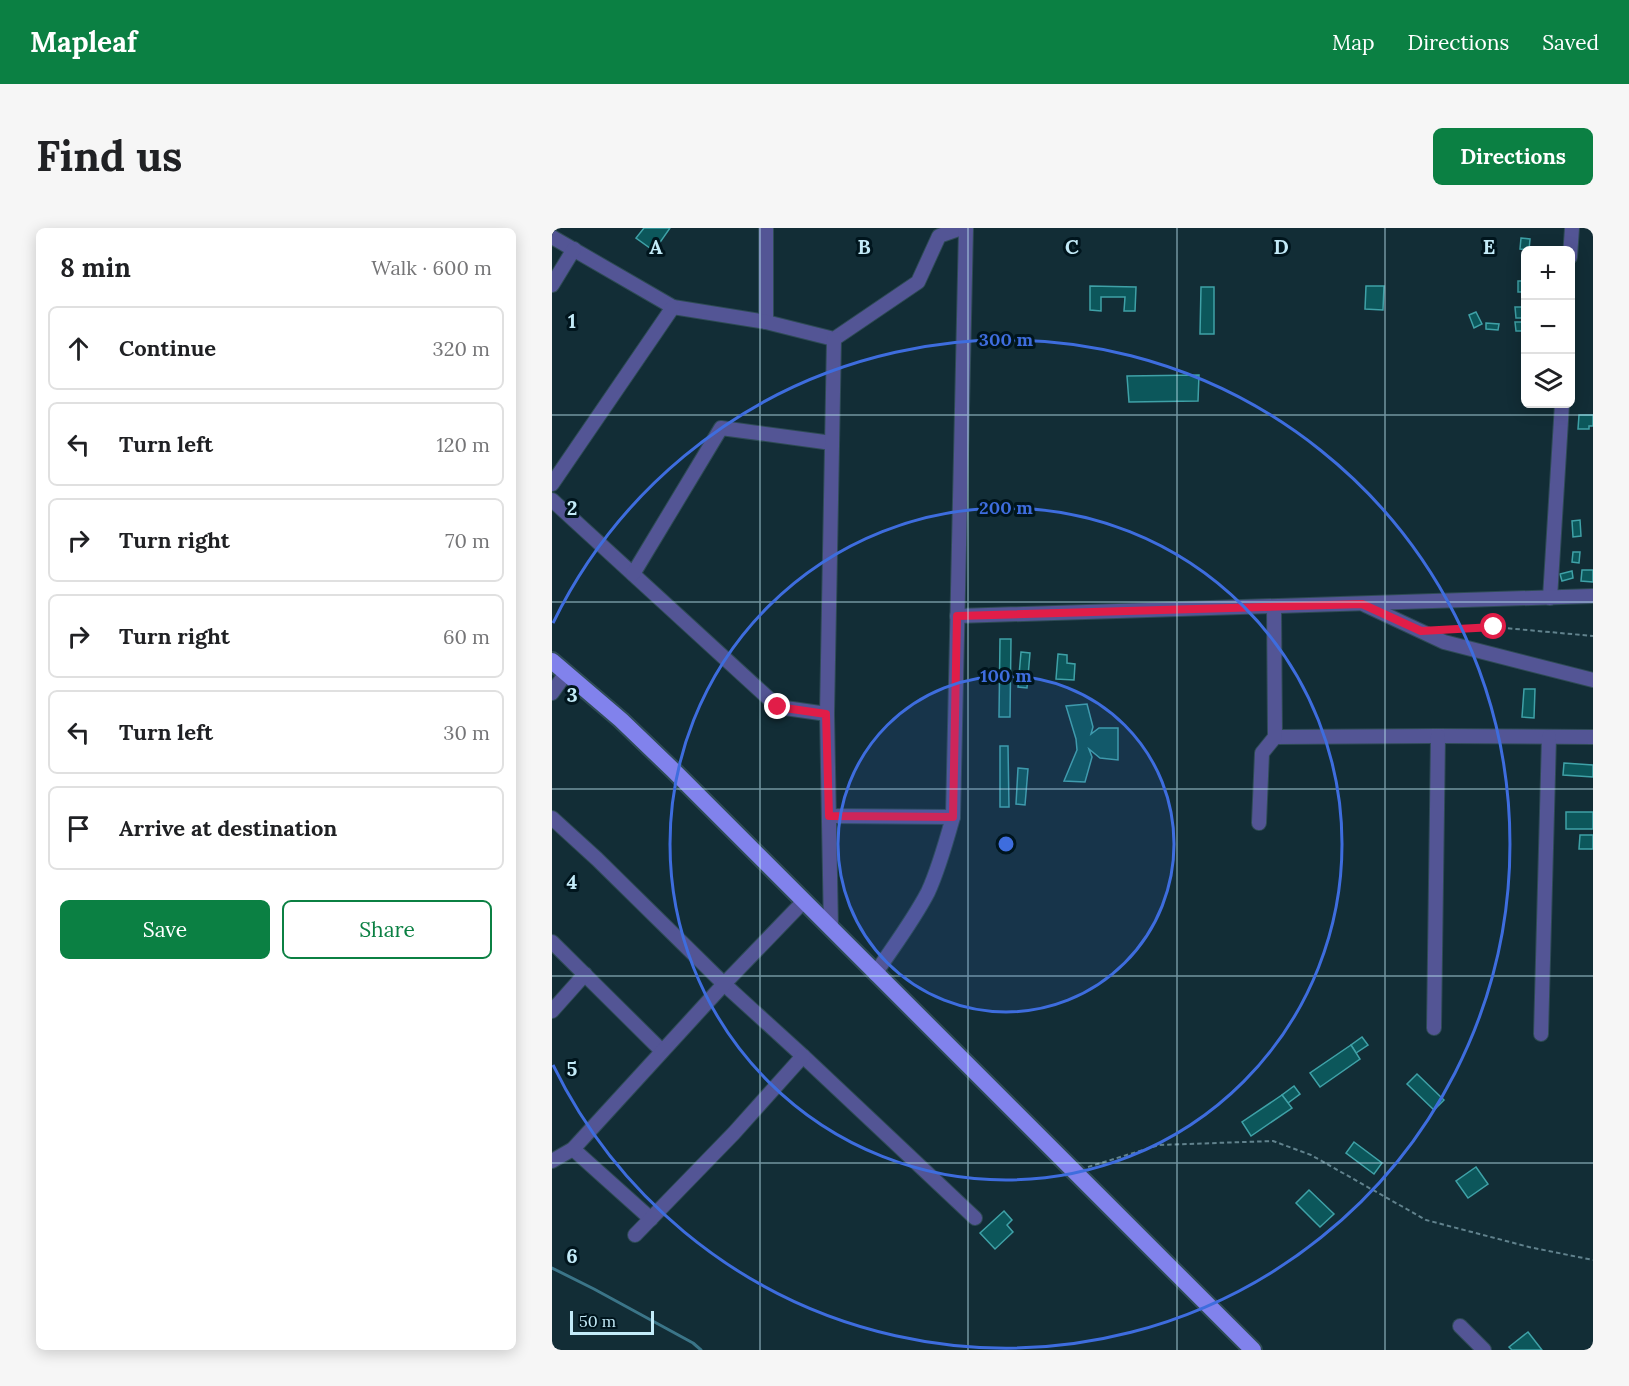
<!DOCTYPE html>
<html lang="en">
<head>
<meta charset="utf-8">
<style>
  body { margin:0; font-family:Lora,serif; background:#f6f6f6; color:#202124 }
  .controls { position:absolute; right:18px; top:18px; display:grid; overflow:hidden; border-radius:9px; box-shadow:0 3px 15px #0003 }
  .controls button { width:54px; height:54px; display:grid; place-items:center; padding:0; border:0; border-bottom:2px solid #e0e0e0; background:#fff; color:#202124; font:30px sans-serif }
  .scale { position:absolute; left:18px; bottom:15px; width:84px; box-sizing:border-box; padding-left:6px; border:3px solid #c3ebf8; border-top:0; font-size:16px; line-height:21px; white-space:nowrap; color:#c3ebf8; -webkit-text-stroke:4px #00151d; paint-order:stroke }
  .stop { position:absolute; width:18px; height:18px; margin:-14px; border:4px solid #e11d48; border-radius:50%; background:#fff }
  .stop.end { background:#e11d48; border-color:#fff; box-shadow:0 2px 6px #0008 }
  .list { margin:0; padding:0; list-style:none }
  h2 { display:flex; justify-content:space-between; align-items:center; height:78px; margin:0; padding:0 24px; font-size:26px }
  h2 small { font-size:20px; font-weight:400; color:#757577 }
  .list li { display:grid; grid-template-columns:39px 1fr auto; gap:18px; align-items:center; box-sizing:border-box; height:84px; margin:0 12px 12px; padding:0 12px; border:2px solid #e0e0e0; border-radius:9px }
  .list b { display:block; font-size:22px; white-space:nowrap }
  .list em { font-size:20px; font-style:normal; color:#757577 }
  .actions { display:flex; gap:12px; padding:18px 24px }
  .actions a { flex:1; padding:14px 0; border:2px solid #0b8043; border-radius:9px; text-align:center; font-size:21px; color:#0b8043 }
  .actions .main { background:#0b8043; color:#fff }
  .icon { flex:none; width:33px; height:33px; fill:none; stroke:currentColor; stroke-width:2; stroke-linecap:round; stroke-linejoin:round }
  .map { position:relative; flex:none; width:1041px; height:1122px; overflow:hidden; border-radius:9px }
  header { display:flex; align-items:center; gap:36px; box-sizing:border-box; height:84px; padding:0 30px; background:#0b8043; color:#fff }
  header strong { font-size:28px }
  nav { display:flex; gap:33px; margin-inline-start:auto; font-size:21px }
  .intro { display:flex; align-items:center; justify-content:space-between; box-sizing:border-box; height:144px; padding:0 36px }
  h1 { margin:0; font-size:42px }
  .button { padding:15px 27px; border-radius:9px; background:#0b8043; color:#fff; font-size:21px; font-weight:700 }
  main { display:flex; gap:36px; padding:0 36px }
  aside { flex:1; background:#fff; border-radius:9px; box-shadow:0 3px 15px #0003 }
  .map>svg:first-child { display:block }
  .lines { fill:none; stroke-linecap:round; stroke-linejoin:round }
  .stream { stroke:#3b7588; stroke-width:3 }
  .building { fill:#0c575b; stroke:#3fa1a7; stroke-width:1.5 }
  .minor-casing { stroke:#2e4b55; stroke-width:16 }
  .major-casing { stroke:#2e4b55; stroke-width:20 }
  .path { stroke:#61828d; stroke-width:2; stroke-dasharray:4.5 3; stroke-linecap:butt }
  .minor { stroke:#535595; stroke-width:14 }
  .major { stroke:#8182ec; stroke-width:16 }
  .route { stroke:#e11d48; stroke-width:8 }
  .grid { fill:none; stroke:#c3ebf8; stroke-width:1.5; stroke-opacity:0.55 }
  .ring { fill:none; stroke:#3e6dde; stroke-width:3 }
  .grid-label { font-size:20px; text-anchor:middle; font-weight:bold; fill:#c3ebf8; stroke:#00151d; stroke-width:6; stroke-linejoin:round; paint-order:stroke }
  .centre { fill:#3e6dde; stroke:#00151d; stroke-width:3 }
  .ring-label { font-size:18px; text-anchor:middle; font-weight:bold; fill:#3e6dde; stroke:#00151d; stroke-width:6; stroke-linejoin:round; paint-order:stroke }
</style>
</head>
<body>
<header>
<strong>Mapleaf</strong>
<nav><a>Map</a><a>Directions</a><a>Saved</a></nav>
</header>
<div class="intro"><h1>Find us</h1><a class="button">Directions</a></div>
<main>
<aside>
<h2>8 min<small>Walk · 600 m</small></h2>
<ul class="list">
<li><svg class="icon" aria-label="ahead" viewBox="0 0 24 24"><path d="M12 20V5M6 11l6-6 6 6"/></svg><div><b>Continue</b></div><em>320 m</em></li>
<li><svg class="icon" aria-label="left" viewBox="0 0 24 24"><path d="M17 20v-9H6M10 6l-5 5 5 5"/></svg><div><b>Turn left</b></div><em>120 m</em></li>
<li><svg class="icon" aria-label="right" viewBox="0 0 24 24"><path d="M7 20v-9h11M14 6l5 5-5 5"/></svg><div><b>Turn right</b></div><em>70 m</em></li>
<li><svg class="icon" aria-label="right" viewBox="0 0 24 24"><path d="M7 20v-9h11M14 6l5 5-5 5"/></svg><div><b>Turn right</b></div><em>60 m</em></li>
<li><svg class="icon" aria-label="left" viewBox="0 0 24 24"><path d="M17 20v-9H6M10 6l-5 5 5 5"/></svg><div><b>Turn left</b></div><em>30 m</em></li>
<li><svg class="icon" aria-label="arrive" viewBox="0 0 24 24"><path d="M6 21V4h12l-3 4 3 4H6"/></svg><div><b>Arrive at destination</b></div></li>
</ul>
<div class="actions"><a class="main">Save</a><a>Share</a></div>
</aside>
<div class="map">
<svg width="1041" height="1122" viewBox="0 0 1041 1122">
  <rect width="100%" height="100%" fill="#122d36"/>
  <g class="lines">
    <!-- stream -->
    <path class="stream" d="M0 1040 42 1061 141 1115 149 1122"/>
  </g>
  <!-- building -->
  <g class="building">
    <path d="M92 0H118L102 23 84 10Z"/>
    <path d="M969 10 978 11 977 22 968 21Z"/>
    <path d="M966 53H973L972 64H966Z"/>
    <path d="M538 58 584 59 583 83H572L573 69H549V83L538 82Z"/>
    <path d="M814 58H832L831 82 813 81Z"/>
    <path d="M649 59H662V106H648Z"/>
    <path d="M963 79H970V90H964Z"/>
    <path d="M924 84 930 96 922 100 917 87Z"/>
    <path d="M963 94H970V103H964Z"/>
    <path d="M934 95 947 96 946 102 934 101Z"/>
    <path d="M647 147 646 173 577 174 575 148Z"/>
    <path d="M1027 187H1041V198H1037V201H1026Z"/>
    <path d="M1028 292 1029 308 1021 309 1020 293Z"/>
    <path d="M1021 324H1028L1027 335 1020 334Z"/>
    <path d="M1030 342H1041V354L1029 353Z"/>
    <path d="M1020 343 1021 350 1010 353 1008 346Z"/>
    <path d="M448 411H459L458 489H447Z"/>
    <path d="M469 424 478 425 475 460 466 459Z"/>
    <path d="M506 426 515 427V435L523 436 522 452 504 451Z"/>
    <path d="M972 461H983L982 490 970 489Z"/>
    <path d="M535 476 541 499 539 506 547 500H566V532L548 530 537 521 540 529 533 554 512 553 525 522 524 511 514 478Z"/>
    <path d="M448 518H456L457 579H448Z"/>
    <path d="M1012 535 1041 537V549L1011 547Z"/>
    <path d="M466 540 476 541 473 577 464 576Z"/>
    <rect x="1014" y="584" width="27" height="17"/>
    <path d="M1028 607H1041V621H1027Z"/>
    <path d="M810 809 816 817 804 825 799 817Z"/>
    <path d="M799 817 808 831 768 859 758 845Z"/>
    <path d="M865 846 892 872 882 882 855 856Z"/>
    <path d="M742 858 748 866 736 875 730 867Z"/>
    <path d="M730 867 740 880 699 908 690 894Z"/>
    <path d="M802 914 830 935 822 946 794 925Z"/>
    <path d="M924 939 936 956 916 970 904 953Z"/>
    <path d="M757 962 782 986 768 999 744 975Z"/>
    <path d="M452 983 460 992 455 997 461 1004 443 1021 428 1005Z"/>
    <path d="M976 1104 990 1122H960L957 1119Z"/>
  </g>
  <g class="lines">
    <defs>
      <g id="minor">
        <path d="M214 0V94"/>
        <path d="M0 9 121 79 214 94 282 111 366 54 387 8 410 0"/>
        <path d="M1018 29 1020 0"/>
        <path d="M0 57 22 21"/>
        <path d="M0 256 121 79"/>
        <path d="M0 272 226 479 275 486"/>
        <path d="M81 346 169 200 280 215"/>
        <path d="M998 370 1010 176"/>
        <path d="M813 377 892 414 1041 452"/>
        <path d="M405 388 1041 368"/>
        <path d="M0 465 14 445"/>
        <path d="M723 509 886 508 1041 509"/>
        <path d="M277 588 401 589"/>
        <path d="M0 590 45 631 172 756 251 828 423 990"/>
        <path d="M707 595 710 525 723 509 722 379"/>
        <path d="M279 701 275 486 282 111"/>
        <path d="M0 714 110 823"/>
        <path d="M323 746C341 719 361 693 376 664 387 640 394 614 401 589L414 0"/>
        <path d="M0 783 33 746"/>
        <path d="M882 800 886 508"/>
        <path d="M989 806 997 509"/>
        <path d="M21 921 99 991"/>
        <path d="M0 933 21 921 172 756 252 673"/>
        <path d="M83 1007 182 905 251 828"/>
        <path d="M908 1098 932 1122"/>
      </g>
      <path id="major" d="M0 433 69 492 121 542 701 1122"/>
    </defs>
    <!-- minor casing -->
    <use href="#minor" class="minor-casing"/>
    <!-- major casing -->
    <use href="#major" class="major-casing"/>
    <!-- path -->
    <g class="path">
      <path d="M896 401 942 399 1041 408"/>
      <path d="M536 939 607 917 721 913 759 927 874 992 977 1019 1041 1032"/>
    </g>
    <!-- minor -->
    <use href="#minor" class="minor"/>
    <!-- major -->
    <use href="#major" class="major"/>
  </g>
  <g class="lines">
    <!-- route -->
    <path class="route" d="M226 479 274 486 277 588 401 589 405 388 810 376 869 403 942 399"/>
  </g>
  <!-- grid -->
  <path class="grid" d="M208 0V1122M416 0V1122M625 0V1122M833 0V1122M0 187H1041M0 374H1041M0 561H1041M0 748H1041M0 935H1041"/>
  <!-- distance rings -->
  <circle cx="454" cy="616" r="168" fill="#3e6dde" fill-opacity=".12"/>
  <g class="ring">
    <circle cx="454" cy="616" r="168"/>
    <circle cx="454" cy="616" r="336"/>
    <path d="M1 395A504 504 0 1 1 1 837"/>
  </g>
  <g class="grid-label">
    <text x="104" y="26">A</text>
    <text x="312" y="26">B</text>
    <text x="520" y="26">C</text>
    <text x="729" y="26">D</text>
    <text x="937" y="26">E</text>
    <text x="20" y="100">1</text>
    <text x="20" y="287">2</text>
    <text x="20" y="474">3</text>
    <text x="20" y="661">4</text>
    <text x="20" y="848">5</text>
    <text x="20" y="1035">6</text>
  </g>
  <circle cx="454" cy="616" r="9" class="centre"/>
  <g class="ring-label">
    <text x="454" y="118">300 m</text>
    <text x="454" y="286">200 m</text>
    <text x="454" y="454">100 m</text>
  </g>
</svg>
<div class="controls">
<button>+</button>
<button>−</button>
<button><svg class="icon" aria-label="layers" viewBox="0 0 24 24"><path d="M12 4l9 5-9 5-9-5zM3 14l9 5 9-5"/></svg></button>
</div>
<div class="scale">50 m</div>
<div class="stop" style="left:942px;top:399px"></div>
<div class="stop end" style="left:226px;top:479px"></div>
</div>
</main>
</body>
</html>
